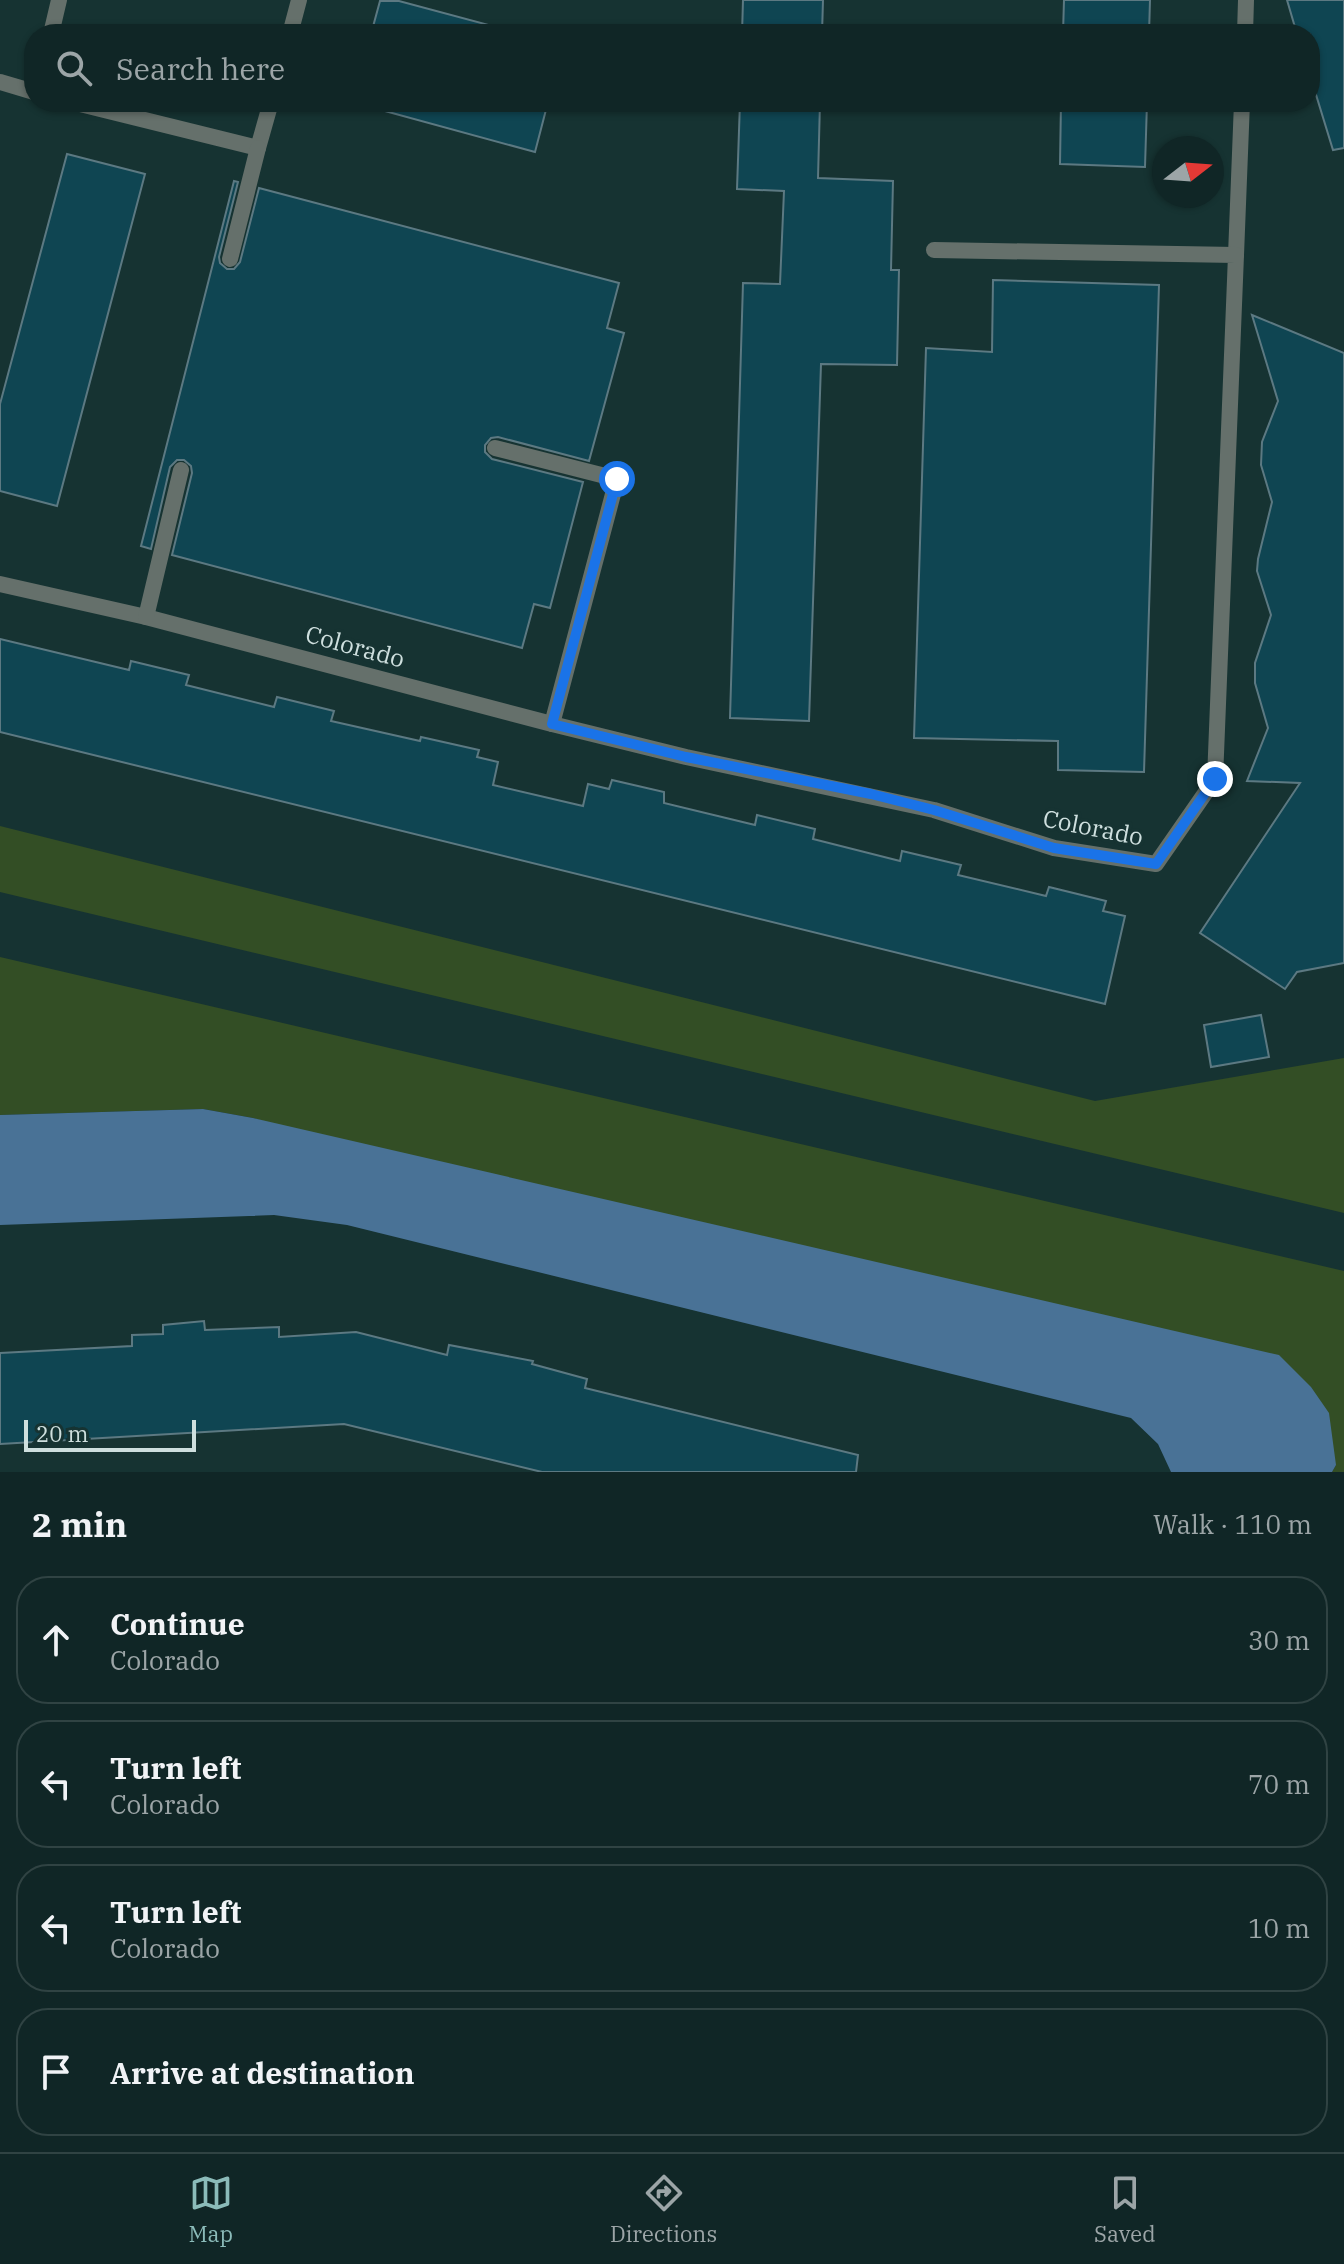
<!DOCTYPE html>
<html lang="en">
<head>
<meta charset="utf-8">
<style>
  body { margin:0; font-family:"IBM Plex Serif",serif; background:#192e2e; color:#f1f3f6 }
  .compass { position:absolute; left:1152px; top:136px; width:72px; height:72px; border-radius:50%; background:#102626; box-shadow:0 2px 6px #0004; rotate:73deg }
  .scale { position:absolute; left:24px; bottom:20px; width:172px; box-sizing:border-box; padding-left:8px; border:4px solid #cedfde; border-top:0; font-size:22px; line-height:28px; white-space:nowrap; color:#cedfde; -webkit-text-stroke:6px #163332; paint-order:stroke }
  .stop { position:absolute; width:24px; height:24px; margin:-18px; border:6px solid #1a73e8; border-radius:50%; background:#fff }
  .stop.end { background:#1a73e8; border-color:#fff; box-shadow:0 2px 8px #0008 }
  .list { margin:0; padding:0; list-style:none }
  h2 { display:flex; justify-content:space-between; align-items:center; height:104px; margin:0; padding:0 32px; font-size:34px }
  h2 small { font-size:26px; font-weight:400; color:#9ca5a7 }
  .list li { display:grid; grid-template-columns:52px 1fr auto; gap:24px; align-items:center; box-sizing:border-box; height:128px; margin:0 16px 16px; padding:0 16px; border:2px solid #304343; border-radius:32px }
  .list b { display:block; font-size:30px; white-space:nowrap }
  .list p { margin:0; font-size:26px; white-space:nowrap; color:#9ca5a7 }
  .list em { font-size:26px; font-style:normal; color:#9ca5a7 }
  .icon { flex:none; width:44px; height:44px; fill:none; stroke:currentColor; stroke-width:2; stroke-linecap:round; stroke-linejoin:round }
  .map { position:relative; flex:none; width:1344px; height:1472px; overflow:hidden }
  .search { position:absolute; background:#102626; box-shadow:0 2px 6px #0004; left:24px; right:24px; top:24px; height:88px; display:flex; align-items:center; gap:20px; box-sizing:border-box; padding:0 28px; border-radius:32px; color:#9ca5a7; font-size:30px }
  .sheet { height:680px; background:#102626 }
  nav { display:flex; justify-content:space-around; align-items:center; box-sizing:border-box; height:112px; border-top:2px solid #304343; background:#102626; font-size:22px; color:#9ca5a7 }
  nav a { display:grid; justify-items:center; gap:4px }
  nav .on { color:#8bbbb9 }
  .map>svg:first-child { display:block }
  .green { fill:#334e25 }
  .water { fill:#497296 }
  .building { fill:#0f4552; stroke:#5c7982; stroke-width:2 }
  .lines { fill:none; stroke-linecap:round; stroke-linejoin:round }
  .pedestrian { stroke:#65706b; stroke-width:16 }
  .minor { stroke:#65706b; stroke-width:16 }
  .route { stroke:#1a73e8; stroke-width:10 }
  .labels { text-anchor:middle; stroke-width:7; stroke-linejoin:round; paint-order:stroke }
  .street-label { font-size:24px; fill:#cedfde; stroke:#163332 }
</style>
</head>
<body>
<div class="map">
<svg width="1344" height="1472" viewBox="0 0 1344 1472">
  <rect width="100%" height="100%" fill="#163332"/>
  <!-- green -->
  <g class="green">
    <path d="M0 826 1095 1101 1344 1058V1213L0 892Z"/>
    <path d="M0 957 1344 1271V1472H1332L1336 1465 253 1118 203 1109 0 1115Z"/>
  </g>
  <!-- water -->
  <path class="water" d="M203 1109 253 1118 1279 1355 1311 1387 1329 1413 1336 1465 1332 1472H1171L1158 1444 1131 1418 347 1225 274 1215 0 1225V1115Z"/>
  <!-- building -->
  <g class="building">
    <path d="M743 0H823L822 34H742Z"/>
    <path d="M1064 0H1150L1149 34H1063Z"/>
    <path d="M1287 0H1344V148L1333 150 1310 75V34H1297Z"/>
    <path d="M380 1H399L522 34H371Z"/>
    <path d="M352 102H548L535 152Z"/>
    <path d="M740 102H820L818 178 893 181 891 270H899L897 365 821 364 809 721 730 718 743 283 780 284 784 191 737 189Z"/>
    <path d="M1061 102H1147L1145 167 1060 164Z"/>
    <path d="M67 154 145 174 57 506 0 491V404Z"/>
    <path d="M234 181 238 182 219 257 220 263 227 269H234L240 262 259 188 619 283 607 328 624 333 589 461 498 437 491 438 485 445V452L492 459 583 482 550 608 534 604 522 648 172 555 192 473 191 466 184 460H177L170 467 151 549 141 546Z"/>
    <path d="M993 280 1159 285 1144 772 1058 770V741L914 738 926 348 992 352Z"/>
    <path d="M1252 315 1344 353V963L1297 972 1285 989 1200 933 1300 783 1247 781 1268 728 1255 683V663L1271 615 1257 571 1258 559 1272 502 1261 465 1262 442 1278 401Z"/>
    <path d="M0 639 129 670 131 661 189 675 186 685 274 707 277 697 334 711 331 721 420 741 421 737 479 750 477 757 498 762 493 785 583 806 588 784 609 789 612 780 664 792V803L755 825 757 815 815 829 813 839 900 861 902 851 961 865 958 875 1046 896 1049 887 1106 901 1103 911 1125 916 1105 1004 0 732Z"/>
    <path d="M1261 1015 1269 1057 1211 1067 1204 1025Z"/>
    <path d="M204 1321 205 1330 279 1327V1337L356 1332 447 1355 449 1345 533 1361 532 1364 587 1379 585 1388 858 1455 856 1472H542L344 1424 0 1444V1353L132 1346V1335L163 1334V1325Z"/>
  </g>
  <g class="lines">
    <!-- pedestrian -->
    <path class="pedestrian" d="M0 82 34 92"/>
    <!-- minor -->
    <g class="minor">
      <path d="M51 34 59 0"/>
      <path d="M290 34 299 0"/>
      <path d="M1245 34 1246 0"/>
      <path d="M72 102 258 148 271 102"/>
      <path d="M1236 255 1242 102"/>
      <path d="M230 259 258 148"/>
      <path d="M495 448 617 479 552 724 686 757 934 810 1054 848 1156 864 1215 779 1236 255 934 250"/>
      <path d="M0 584 146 617 552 724"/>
      <path d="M146 617 181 470"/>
    </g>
  </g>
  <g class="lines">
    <!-- route -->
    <path class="route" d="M617 479 552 724 686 757 871 794 934 810 1054 848 1156 864 1215 779"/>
  </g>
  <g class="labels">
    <!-- street labels -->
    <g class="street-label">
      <text transform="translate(355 647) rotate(15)" y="8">Colorado</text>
      <text transform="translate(1093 828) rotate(11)" y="8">Colorado</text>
    </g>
  </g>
</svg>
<svg class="compass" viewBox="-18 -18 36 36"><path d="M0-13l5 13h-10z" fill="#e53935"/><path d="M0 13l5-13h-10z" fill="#9ca5a7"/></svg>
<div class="scale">20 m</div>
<div class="stop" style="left:617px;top:479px"></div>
<div class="stop end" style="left:1215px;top:779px"></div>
<div class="search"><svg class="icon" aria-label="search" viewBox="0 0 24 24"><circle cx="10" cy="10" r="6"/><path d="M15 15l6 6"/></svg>Search here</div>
</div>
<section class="sheet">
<h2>2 min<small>Walk · 110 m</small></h2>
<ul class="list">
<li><svg class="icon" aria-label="ahead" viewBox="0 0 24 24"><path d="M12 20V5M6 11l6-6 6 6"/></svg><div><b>Continue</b><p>Colorado</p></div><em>30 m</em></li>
<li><svg class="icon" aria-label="left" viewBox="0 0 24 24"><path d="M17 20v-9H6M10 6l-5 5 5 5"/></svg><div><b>Turn left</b><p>Colorado</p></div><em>70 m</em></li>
<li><svg class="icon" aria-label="left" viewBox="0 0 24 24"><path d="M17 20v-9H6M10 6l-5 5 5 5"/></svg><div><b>Turn left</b><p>Colorado</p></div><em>10 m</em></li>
<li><svg class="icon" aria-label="arrive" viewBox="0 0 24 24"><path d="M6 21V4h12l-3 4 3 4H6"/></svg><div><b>Arrive at destination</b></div></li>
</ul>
</section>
<nav>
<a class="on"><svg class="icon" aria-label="map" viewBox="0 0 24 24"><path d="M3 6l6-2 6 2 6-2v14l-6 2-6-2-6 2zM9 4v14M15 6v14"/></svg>Map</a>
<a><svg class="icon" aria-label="directions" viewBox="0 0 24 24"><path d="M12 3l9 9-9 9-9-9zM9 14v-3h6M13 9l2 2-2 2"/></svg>Directions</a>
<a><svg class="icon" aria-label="saved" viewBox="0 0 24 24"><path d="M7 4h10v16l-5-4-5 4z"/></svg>Saved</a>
</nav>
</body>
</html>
